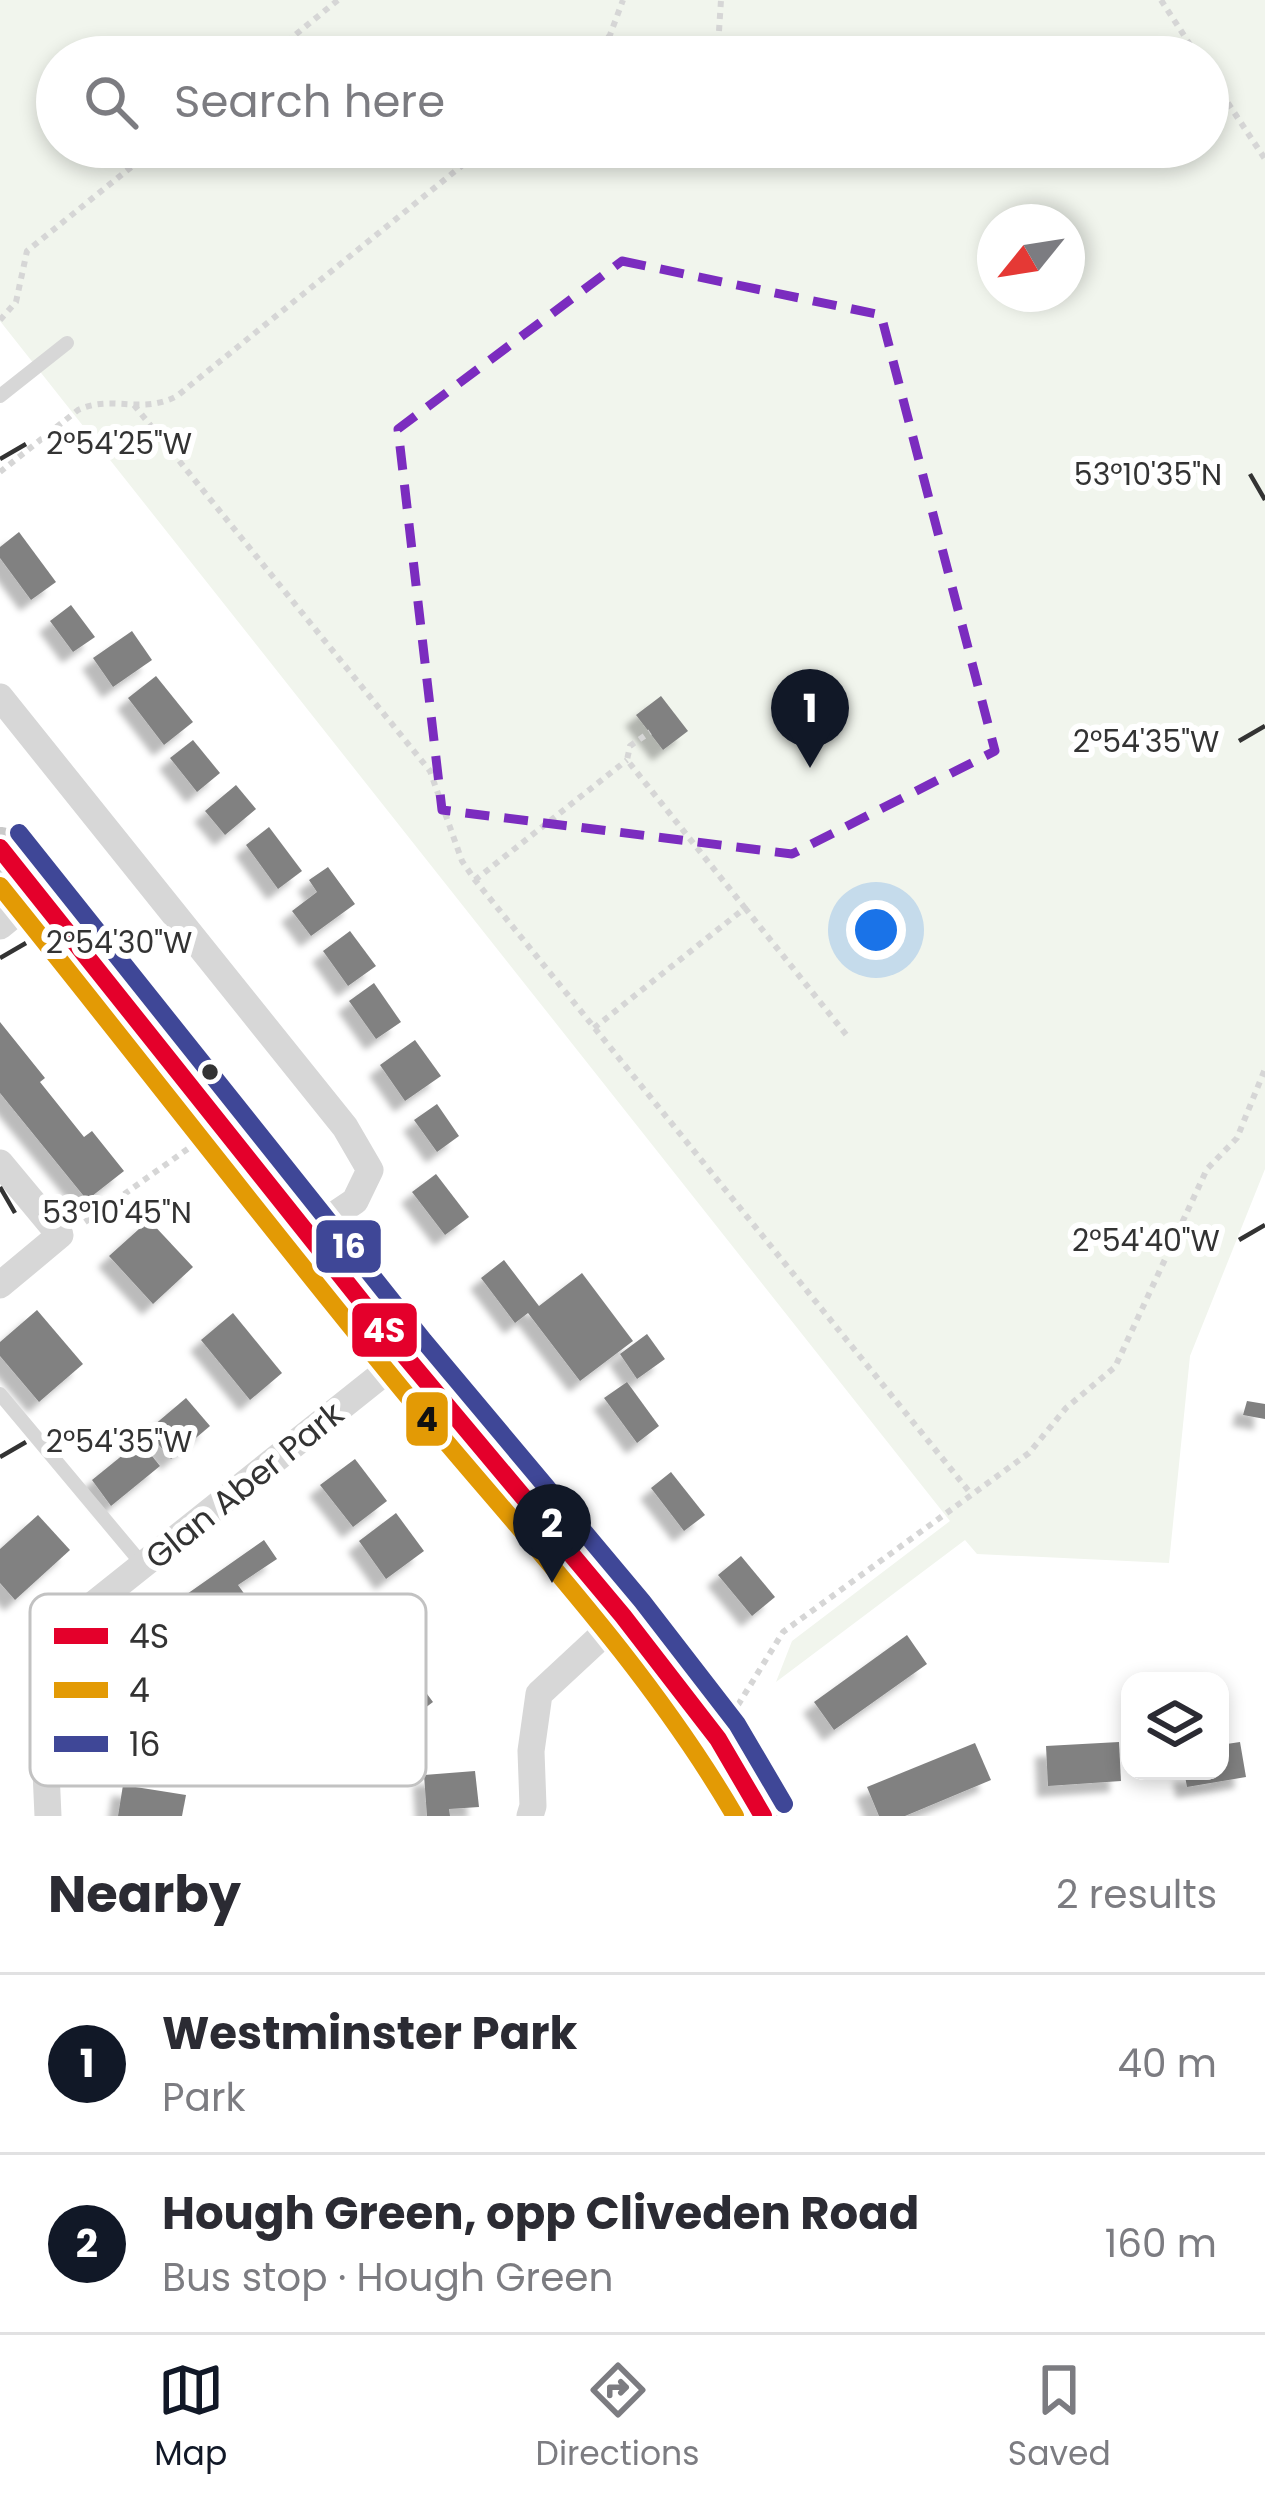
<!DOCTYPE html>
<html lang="en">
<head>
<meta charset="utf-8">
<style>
  body { margin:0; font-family:Poppins,sans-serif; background:#f7f7f7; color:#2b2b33 }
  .controls { position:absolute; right:36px; bottom:36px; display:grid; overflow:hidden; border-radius:24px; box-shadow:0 6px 18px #0003 }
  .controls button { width:108px; height:108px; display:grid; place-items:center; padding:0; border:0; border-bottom:3px solid #e1e1e2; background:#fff; color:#2b2b33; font:60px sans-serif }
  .compass { position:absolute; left:977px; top:204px; width:108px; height:108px; border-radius:50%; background:#fff; box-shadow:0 6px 18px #0003; rotate:240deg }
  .you { position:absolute; left:876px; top:930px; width:42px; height:42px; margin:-30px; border:9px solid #fff; border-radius:50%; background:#1a73e8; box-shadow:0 0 0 18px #1a73e833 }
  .badge { display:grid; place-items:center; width:78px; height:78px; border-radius:50%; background:#111827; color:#fff; font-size:39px; font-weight:700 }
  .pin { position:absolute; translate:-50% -99px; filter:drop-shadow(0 3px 6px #0008) }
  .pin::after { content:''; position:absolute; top:63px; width:42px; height:36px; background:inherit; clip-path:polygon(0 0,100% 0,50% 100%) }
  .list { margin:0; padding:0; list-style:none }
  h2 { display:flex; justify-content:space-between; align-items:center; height:156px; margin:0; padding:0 48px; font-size:51px }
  h2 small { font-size:39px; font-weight:400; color:#7c7c81 }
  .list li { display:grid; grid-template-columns:78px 1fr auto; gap:36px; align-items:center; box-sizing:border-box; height:180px; padding:0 48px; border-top:3px solid #e1e1e2 }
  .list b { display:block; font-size:45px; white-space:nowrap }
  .list p { margin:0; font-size:39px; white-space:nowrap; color:#7c7c81 }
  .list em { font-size:39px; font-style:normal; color:#7c7c81 }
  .icon { flex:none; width:66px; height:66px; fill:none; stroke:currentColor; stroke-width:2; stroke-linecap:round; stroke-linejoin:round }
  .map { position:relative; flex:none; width:1265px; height:1816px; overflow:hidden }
  .search { position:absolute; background:#fff; box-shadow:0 6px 18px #0003; left:36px; right:36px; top:36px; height:132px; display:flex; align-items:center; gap:30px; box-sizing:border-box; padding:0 42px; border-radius:66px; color:#7c7c81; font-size:45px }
  .sheet { height:516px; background:#fff }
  nav { display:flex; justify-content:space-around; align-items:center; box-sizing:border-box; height:168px; border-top:3px solid #e1e1e2; background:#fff; font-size:33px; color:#7c7c81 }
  nav a { display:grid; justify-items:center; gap:6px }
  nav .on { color:#111827 }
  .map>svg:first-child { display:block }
  .green { fill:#f1f5ed; fill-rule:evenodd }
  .building { fill:#818181; filter:url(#shadow) }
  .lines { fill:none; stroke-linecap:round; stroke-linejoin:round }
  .path { stroke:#d6d6d6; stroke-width:6; stroke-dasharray:6 6; stroke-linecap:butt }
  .service { stroke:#d7d7d7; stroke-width:14 }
  .minor { stroke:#d7d7d7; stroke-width:27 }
  .primary { stroke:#cacaca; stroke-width:42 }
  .bus-1-casing { stroke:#fff; stroke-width:27 }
  .bus-2-casing { stroke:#fff; stroke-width:27 }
  .bus-3-casing { stroke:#fff; stroke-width:27 }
  .bus-1 { stroke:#e4002b; stroke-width:18 }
  .bus-2 { stroke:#e39a05; stroke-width:18 }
  .bus-3 { stroke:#3f4797; stroke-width:18 }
  .marked { fill:none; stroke:#7b2cbf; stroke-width:9; stroke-dasharray:24 15; stroke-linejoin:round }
  .ticks { fill:none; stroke:#333; stroke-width:4.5 }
  .bus-dot { fill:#333; stroke:#fff; stroke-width:4.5 }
  .labels { text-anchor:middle; stroke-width:12; stroke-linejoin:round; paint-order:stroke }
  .street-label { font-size:33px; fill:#333; stroke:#fff }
  .key { fill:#fff; stroke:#c2c2c2; stroke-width:3 }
  .key-label { font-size:33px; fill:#333 }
  .ticks-label { font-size:30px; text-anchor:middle; fill:#333; stroke:#fff; stroke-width:12; stroke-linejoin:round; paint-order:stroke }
  .line-badge { stroke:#fff; stroke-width:4.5 }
  .badge-label { font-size:33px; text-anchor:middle; font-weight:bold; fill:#fff }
  .pale-badge-label { font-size:33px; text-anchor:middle; font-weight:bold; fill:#111 }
</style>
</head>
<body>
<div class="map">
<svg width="1265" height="1816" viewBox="0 0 1265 1816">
  <defs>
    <filter id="shadow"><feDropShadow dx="-11" dy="11" stdDeviation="3" flood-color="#0004"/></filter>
  </defs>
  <rect width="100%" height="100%" fill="#fff"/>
  <!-- green -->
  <path class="green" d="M0 0H1265V1169L1190 1356 1169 1563 977 1554 965 1540 776 1682 792 1641 950 1521 0 321ZM57 57H1208V147H57ZM995 222H1067V294H995Z"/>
  <!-- building -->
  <g class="building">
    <path d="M19 532 56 582 31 600 0 558V547Z"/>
    <path d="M71 605 95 637 73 652 50 621Z"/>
    <path d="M132 631 152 660 113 687 93 658Z"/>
    <path d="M156 676 193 722 164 745 128 698Z"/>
    <path d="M661 696 688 731 663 750 636 715Z"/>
    <path d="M193 740 220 773 197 792 170 758Z"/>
    <path d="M236 785 256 809 225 835 205 811Z"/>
    <path d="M269 827 302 871 278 889 246 845Z"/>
    <path d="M328 867 355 904 311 936 292 911 317 892 309 880Z"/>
    <path d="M350 931 376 966 348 986 323 951Z"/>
    <path d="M374 983 401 1022 376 1039 349 1001Z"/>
    <path d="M0 1022 45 1078 40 1082 84 1137 92 1131 124 1171 87 1200 0 1093Z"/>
    <path d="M415 1040 441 1076 405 1101 380 1065Z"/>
    <path d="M437 1104 459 1136 437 1152 414 1120Z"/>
    <path d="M436 1174 469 1217 445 1235 412 1192Z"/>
    <path d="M149 1220 193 1267 153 1304 109 1256Z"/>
    <path d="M504 1260 539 1306 582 1273 633 1341 580 1381 528 1313 515 1323 481 1278Z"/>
    <path d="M37 1310 83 1364 39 1402 0 1356V1342Z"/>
    <path d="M233 1313 282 1373 250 1400 201 1340Z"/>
    <path d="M647 1334 665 1359 637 1379 620 1354Z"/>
    <path d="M627 1382 659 1426 637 1443 604 1398Z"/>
    <path d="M186 1398 210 1426 171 1459 147 1431Z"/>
    <path d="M1247 1401 1265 1404V1419L1243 1415Z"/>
    <path d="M140 1441 160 1466 111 1506 92 1480Z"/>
    <path d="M355 1459 387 1501 353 1527 320 1485Z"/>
    <path d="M671 1472 705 1515 684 1531 651 1488Z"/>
    <path d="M396 1513 424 1551 386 1579 359 1541Z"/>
    <path d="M38 1515 70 1550 15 1600 0 1583V1549Z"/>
    <path d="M264 1540 277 1559 238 1585 253 1606 213 1633 187 1594Z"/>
    <path d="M741 1556 775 1597 752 1616 718 1575Z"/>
    <path d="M370 1615 383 1634 374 1641 404 1682 413 1675 433 1702 409 1720 401 1709 384 1723 327 1646Z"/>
    <path d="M907 1635 927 1664 834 1730 814 1702Z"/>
    <path d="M1119 1742 1121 1781 1048 1786 1046 1746Z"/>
    <path d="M1240 1742 1246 1777 1187 1787 1184 1771H1220V1745Z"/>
    <path d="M975 1743 991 1780 905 1816H879L867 1787Z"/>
    <path d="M475 1771 479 1807 449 1809 450 1816H427L424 1775Z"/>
    <path d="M123 1785 186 1795 182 1816H118Z"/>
  </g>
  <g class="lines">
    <!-- path -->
    <g class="path">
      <path d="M1161 0 1198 57"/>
      <path d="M719 31 721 0"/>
      <path d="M268 57 338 0"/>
      <path d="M594 57 610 35 623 0"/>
      <path d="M1208 73 1265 159"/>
      <path d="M0 320 16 302 27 251 156 147"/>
      <path d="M134 405 430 771 462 861 475 880 972 1495"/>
      <path d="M0 472 78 410C112 394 141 415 177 396L485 147"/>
      <path d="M475 880 627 760"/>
      <path d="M745 908 848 1037"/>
      <path d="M594 1028 745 908 627 760 630 746 650 732"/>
      <path d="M85 1222 196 1143"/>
      <path d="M738 1705 783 1632 1029 1453 1066 1408 1115 1367 1207 1169 1237 1138 1265 1069"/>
    </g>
    <!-- service -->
    <g class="service">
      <path d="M0 396 67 343"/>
      <path d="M0 1394 143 1565"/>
    </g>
    <!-- minor -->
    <g class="minor">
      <path d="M0 697 345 1127 370 1170 355 1201 309 1232"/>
      <path d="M0 926 38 895"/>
      <path d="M0 1163 60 1235 0 1285"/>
      <path d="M48 1816 43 1704 60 1631 405 1356"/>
      <path d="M530 1816 533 1806 531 1751 539 1694 623 1616"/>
    </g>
    <!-- primary -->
    <path class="primary" d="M0 848 223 1123 405 1356 623 1616 718 1739 763 1816"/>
    <defs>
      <path id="bus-1" d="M0 848 405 1356 623 1616 718 1739 763 1816"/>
      <path id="bus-2" d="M0 886C130 1047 256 1211 387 1371 505 1517 640 1653 735 1816"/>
      <path id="bus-3" d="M19 833 424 1341 642 1601 737 1724 784 1804"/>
    </defs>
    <!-- bus-1 casing -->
    <use href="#bus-1" class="bus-1-casing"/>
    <!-- bus-2 casing -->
    <use href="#bus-2" class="bus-2-casing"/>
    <!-- bus-3 casing -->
    <use href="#bus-3" class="bus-3-casing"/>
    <!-- bus-1 -->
    <use href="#bus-1" class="bus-1"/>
    <!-- bus-2 -->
    <use href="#bus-2" class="bus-2"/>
    <!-- bus-3 -->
    <use href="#bus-3" class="bus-3"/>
  </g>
  <!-- marked area -->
  <path class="marked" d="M622 261 881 315 995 751 792 854 442 810 398 429Z"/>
  <!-- ticks -->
  <path class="ticks" d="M0 459 26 444M1250 474 1265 500M1239 741 1265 726M0 958 26 943M0 1187 15 1213M1239 1240 1265 1225M0 1457 26 1442"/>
  <!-- markers -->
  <circle class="bus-dot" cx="210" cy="1072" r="10"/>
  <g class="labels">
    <!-- street labels -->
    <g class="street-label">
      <text transform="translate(244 1485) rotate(-39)" y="12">Glan Aber Park</text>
    </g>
  </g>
  <!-- legend -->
  <rect x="30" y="1594" width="396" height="192" rx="18" class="key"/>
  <rect x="54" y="1628" width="54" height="16" fill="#e4002b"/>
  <rect x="54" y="1682" width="54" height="16" fill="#e39a05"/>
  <rect x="54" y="1736" width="54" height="16" fill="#3f4797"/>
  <g class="key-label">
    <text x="129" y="1648">4S</text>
    <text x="129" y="1702">4</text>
    <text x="129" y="1756">16</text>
  </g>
  <g class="ticks-label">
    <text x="119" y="454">2°54'25"W</text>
    <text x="1148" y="485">53°10'35"N</text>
    <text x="1146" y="752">2°54'35"W</text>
    <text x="119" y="953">2°54'30"W</text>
    <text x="117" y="1223">53°10'45"N</text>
    <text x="1146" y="1251">2°54'40"W</text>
    <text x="119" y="1452">2°54'35"W</text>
  </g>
  <g class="line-badge">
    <rect x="314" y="1218" width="69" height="57" rx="12" fill="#3f4797"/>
    <rect x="350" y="1301" width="69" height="58" rx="12" fill="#e4002b"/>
    <rect x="404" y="1390" width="46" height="58" rx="12" fill="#e39a05"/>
  </g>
  <g class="badge-label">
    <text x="349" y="1258">16</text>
    <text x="384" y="1342">4S</text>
  </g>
  <g class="pale-badge-label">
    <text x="427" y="1431">4</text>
  </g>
</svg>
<div class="controls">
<button><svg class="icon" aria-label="layers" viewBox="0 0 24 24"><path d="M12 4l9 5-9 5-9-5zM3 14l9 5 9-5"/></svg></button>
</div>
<svg class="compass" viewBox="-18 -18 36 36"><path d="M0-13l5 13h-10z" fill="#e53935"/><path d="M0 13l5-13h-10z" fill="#7c7c81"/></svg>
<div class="you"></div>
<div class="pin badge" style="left:810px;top:768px">1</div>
<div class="pin badge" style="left:552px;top:1583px">2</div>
<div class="search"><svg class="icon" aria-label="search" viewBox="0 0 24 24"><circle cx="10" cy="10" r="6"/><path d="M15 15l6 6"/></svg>Search here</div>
</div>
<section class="sheet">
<h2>Nearby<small>2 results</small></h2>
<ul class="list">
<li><span class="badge">1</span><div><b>Westminster Park</b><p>Park</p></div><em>40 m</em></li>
<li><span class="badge">2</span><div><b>Hough Green, opp Cliveden Road</b><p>Bus stop · Hough Green</p></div><em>160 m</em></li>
</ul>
</section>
<nav>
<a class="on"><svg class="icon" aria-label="map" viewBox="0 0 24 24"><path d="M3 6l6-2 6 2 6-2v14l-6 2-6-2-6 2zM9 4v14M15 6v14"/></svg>Map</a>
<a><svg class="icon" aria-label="directions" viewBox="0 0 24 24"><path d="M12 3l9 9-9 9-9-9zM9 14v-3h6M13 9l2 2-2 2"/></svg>Directions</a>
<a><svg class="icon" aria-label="saved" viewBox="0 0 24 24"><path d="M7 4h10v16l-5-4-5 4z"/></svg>Saved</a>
</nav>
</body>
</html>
